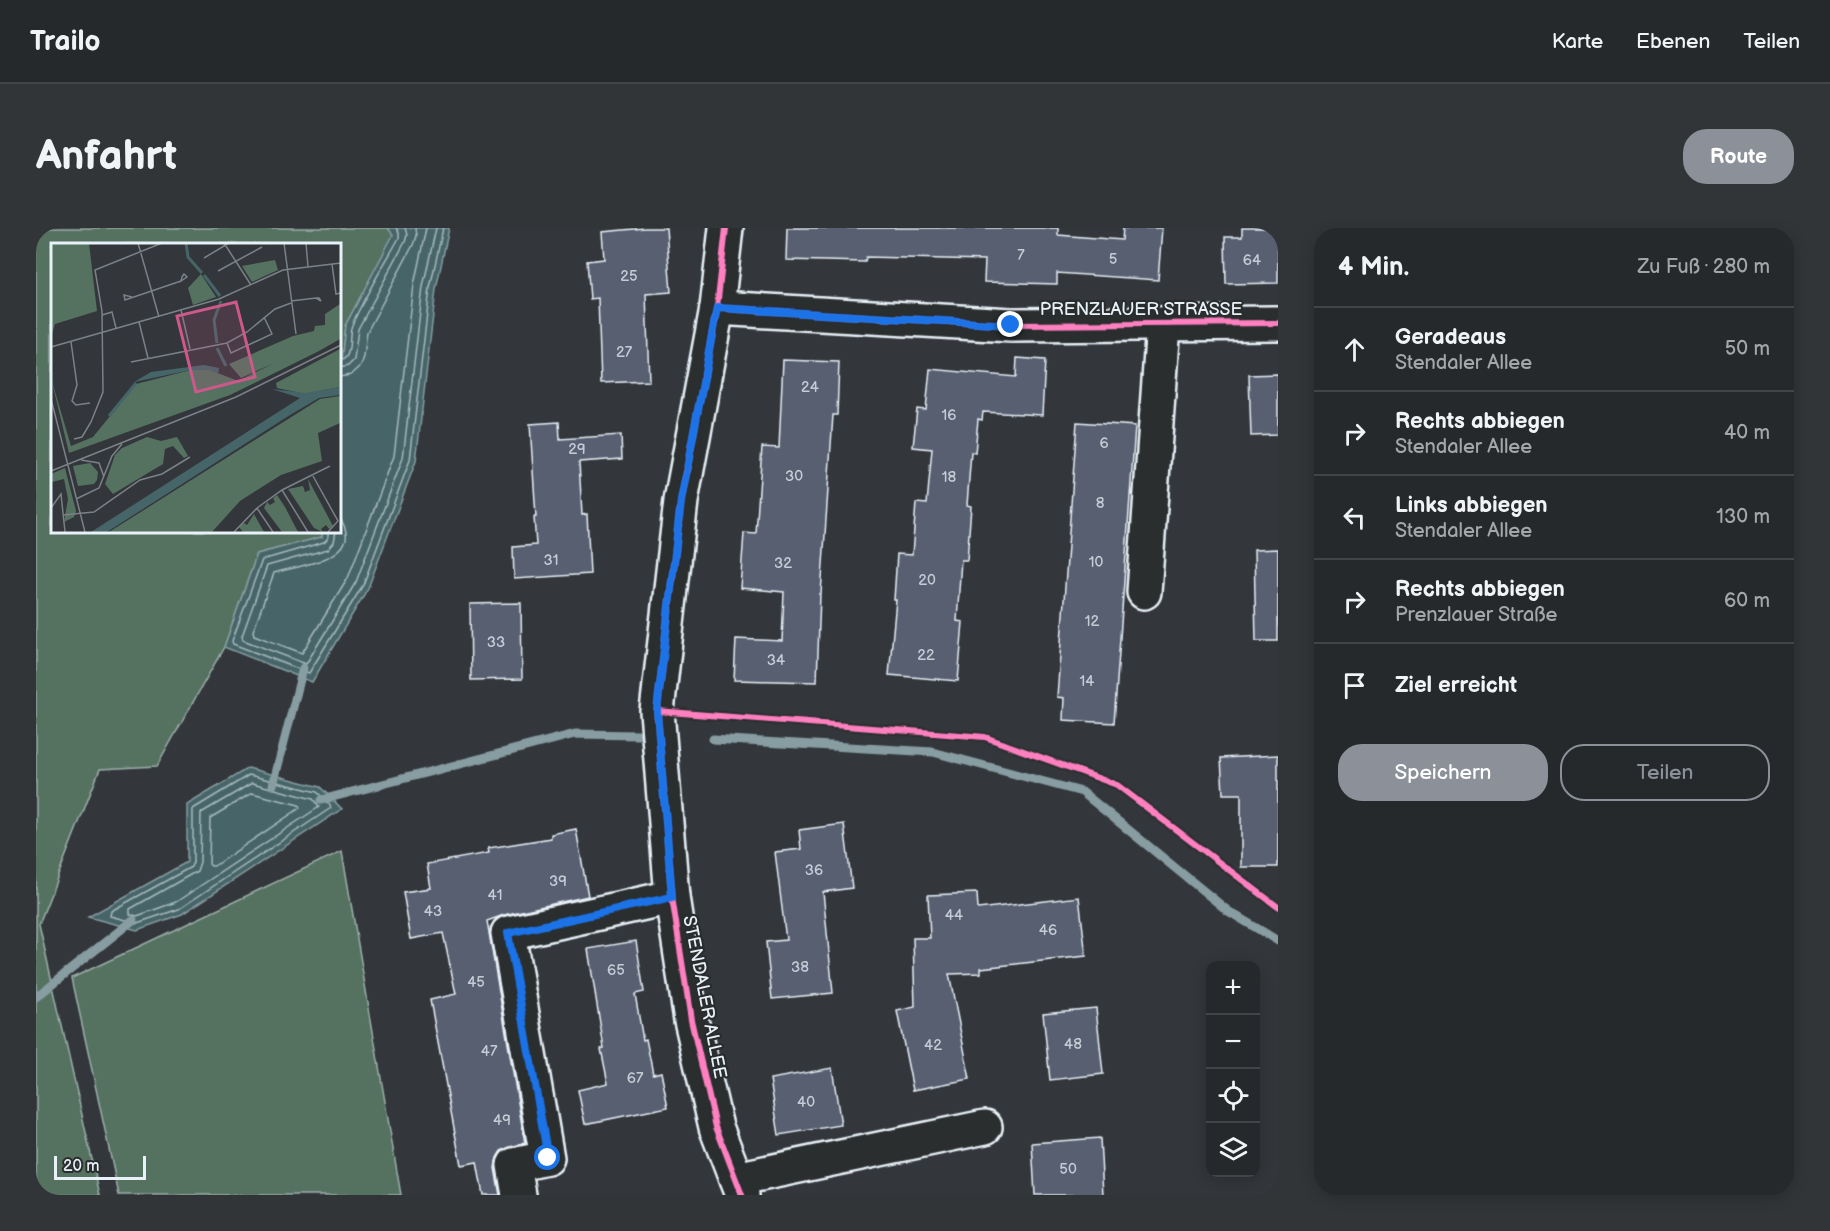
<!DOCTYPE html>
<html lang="de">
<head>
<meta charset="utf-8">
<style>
  body { margin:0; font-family:"Balsamiq Sans",sans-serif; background:#323538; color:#f1f3f6 }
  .controls { position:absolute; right:18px; bottom:18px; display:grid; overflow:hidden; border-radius:12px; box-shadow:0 3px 15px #0003 }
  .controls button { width:54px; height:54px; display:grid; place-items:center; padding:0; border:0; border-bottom:2px solid #424548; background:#26292c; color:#f1f3f6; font:30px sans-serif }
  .scale { position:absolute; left:18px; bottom:15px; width:92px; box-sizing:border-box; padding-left:6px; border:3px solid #e8f1f8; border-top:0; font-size:16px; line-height:21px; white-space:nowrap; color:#e8f1f8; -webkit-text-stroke:4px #2a2d2e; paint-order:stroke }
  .stop { position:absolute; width:18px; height:18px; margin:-14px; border:4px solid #1a73e8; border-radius:50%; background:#fff }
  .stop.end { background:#1a73e8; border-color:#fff; box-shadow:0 2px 6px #0008 }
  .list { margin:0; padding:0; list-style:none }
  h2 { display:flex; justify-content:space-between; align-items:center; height:78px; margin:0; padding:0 24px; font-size:26px }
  h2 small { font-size:20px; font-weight:400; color:#a4a6a9 }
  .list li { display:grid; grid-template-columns:39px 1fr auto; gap:18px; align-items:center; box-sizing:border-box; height:84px; padding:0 24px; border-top:2px solid #424548 }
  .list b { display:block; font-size:22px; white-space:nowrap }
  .list p { margin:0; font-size:20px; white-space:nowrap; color:#a4a6a9 }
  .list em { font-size:20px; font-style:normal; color:#a4a6a9 }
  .actions { display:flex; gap:12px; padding:18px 24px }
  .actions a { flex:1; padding:14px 0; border:2px solid #8c9099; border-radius:24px; text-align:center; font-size:21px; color:#8c9099 }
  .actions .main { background:#8c9099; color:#fff }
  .icon { flex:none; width:33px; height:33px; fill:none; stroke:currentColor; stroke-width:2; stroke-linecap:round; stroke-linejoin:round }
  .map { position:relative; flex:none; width:1242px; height:967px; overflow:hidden; border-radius:24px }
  header { display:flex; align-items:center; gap:36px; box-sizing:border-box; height:84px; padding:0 30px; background:#26292c; border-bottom:2px solid #424548 }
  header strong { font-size:28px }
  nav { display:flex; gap:33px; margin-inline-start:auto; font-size:21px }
  .intro { display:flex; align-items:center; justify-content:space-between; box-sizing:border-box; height:144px; padding:0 36px }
  h1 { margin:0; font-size:42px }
  .button { padding:15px 27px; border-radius:24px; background:#8c9099; color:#fff; font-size:21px; font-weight:700 }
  main { display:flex; gap:36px; padding:0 36px }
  aside { flex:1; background:#26292c; border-radius:24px; box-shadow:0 3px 15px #0003 }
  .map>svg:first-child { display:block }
  .green { fill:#557160; stroke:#9eb1ac; stroke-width:1.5 }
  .water { fill:#466568; stroke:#879da2; stroke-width:1.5 }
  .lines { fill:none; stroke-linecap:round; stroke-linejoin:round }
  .shore { stroke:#a7b9be; stroke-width:1.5 }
  .stream { stroke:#879da2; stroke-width:9 }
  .building { fill:#585f71; stroke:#e8f1f8; stroke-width:1.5 }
  .minor-casing { stroke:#e8f1f8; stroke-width:38 }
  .minor { stroke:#2a2d2e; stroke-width:33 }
  .cycleway-casing { stroke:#2a2d2e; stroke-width:10 }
  .cycleway { stroke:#ff80c0; stroke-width:6 }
  .route { stroke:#1a73e8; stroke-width:8 }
  .labels { text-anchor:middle; stroke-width:4.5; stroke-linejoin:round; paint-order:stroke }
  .number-label { font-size:15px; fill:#c4ccd6 }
  .street-label { font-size:18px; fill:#e8f1f8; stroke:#2a2d2e }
  .inset-river { fill:none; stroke:#466568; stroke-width:3 }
  .inset-road { fill:none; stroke:#7b8187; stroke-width:1.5 }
  .view { fill:#cd598a; fill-opacity:0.15; stroke:#cd598a; stroke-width:3 }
  .inset-edge { fill:none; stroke:#e8f1f8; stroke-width:3 }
</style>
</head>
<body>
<header>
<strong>Trailo</strong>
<nav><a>Karte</a><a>Ebenen</a><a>Teilen</a></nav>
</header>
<div class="intro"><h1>Anfahrt</h1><a class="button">Route</a></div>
<main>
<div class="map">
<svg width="1242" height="967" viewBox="0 0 1242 967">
  <rect width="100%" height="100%" fill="#33373b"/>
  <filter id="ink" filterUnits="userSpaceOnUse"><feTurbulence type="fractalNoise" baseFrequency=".0167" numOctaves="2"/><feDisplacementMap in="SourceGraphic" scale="12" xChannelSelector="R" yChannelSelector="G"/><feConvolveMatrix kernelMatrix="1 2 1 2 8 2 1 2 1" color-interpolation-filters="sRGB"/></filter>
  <g filter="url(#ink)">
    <!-- green -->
    <g class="green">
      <path d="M0 0H352L358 7 309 98 303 153V16H16V303H287L286 309 221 326 188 419 121 538 64 541 3 696 64 967H0Z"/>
      <path d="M306 623 365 967H83L36 750Z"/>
    </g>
    <!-- water -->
    <g class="water">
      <path d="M352 0H413L400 61 380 233 332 360 276 454 188 419 221 326 286 309 287 303H303V153L309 98 357 7Z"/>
      <path d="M212 540 284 559 306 581 146 686 101 702 52 689 151 634V577Z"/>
    </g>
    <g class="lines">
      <!-- shore -->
      <g class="shore">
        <path d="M303 133C318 131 311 108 316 97 329 67 347 39 363 10V5L360 0"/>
        <path d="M303 140 312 138 318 132 322 101 369 14 371 7 369 0"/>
        <path d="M303 149 315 147 325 138 328 129 331 104 377 17 380 8 379 0"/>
        <path d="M303 289C333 331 262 337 238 345L217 403 218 407 266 425 312 350 358 228 378 57 390 0"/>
        <path d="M292 303V310L288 314 226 332 196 413 197 416 273 445 327 357 374 232 394 60 407 0"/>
        <path d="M300 303 298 314 292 321 231 338 206 408 207 412 270 436 320 354 367 230 387 59 400 0"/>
        <path d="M213 547 281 564 294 577 295 580 143 681 101 695 74 688 75 683 155 639 157 634V581Z"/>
        <path d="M216 555 277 571 283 579 140 674 101 688 94 686V681L161 643 164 634 165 585Z"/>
        <path d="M216 565 263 577 264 580 178 638H175L173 636 174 590Z"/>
      </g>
      <!-- stream -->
      <g class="stream">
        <path d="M677 511 897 524 1046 564 1192 683 1242 713"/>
        <path d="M237 557 267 440"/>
        <path d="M285 572 539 506 603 507"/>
        <path d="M0 769 97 692"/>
      </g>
    </g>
    <!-- building -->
    <g class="building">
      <path d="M609 0H630L635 64 610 66 613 153 565 155 562 70 554 71 551 33 568 31 566 4Z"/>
      <path d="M751 0H1022V7L1086 12 1087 0H1126L1122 52 1021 45V56L948 54 949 32 830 29 829 34 750 32Z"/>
      <path d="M1206 0H1242V55L1190 56 1189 9H1206Z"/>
      <path d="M981 130 1009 132 1006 187 947 184 946 192 942 191 939 225 935 224 931 277 935 278 931 332H925L921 393 927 394 922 453 853 447 860 372H858L861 326 876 327 880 275 891 276 896 221 877 219 881 181 890 182 894 141 980 149Z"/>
      <path d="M747 132 803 134 801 187H797L785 366H784L781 454 698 452 700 411 746 413 748 364 704 360 708 305 720 306 726 219 743 220Z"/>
      <path d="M1242 146V207L1215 208 1213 147Z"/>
      <path d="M523 194 524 211 585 207 586 231 543 234 546 287 551 286 554 346 478 351 477 319 500 317 498 289H500L494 196Z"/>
      <path d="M1041 194 1099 198 1078 495 1027 492 1028 470 1021 469Z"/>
      <path d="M1242 321V413H1220L1218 322Z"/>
      <path d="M485 375 486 451 435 452 434 376Z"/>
      <path d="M1242 527V639H1205V566H1187L1185 530Z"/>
      <path d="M808 596 816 660 787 664 797 765 736 771 730 714 750 712 739 624 765 621 763 602Z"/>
      <path d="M540 601 552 668 468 687 451 693 489 915 474 919 465 923 461 930 459 940 464 967H447L441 934 425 937 394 772 420 766 407 705 375 711 367 664 395 660 391 636 453 625 452 620 515 610V606Z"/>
      <path d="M941 665 942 681 1043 669 1050 728 945 740V745L913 746 934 851 877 862 861 783 879 779 877 710H894L892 667Z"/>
      <path d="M600 713 608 764 599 766 607 812 610 811 617 846 625 844 632 879 549 896 542 862 572 855 565 821 568 820 552 721Z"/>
      <path d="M1060 780 1067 846 1014 852 1007 785Z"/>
      <path d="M796 840 805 897 743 907 734 851Z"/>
      <path d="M1064 910 1067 967H999L996 915Z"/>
    </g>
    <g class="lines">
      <defs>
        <g id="minor">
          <path d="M690 0 681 80 645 273 621 483 636 669 655 792 680 899 706 967"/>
          <path d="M681 80 975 97 1242 95"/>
          <path d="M1108 364 1127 96"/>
          <path d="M700 951 949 899"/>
          <path d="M483 967 478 937 511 930 472 705 636 669"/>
        </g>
      </defs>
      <!-- minor casing -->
      <use href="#minor" class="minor-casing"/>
      <!-- minor -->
      <use href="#minor" class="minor"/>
      <defs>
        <g id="cycleway">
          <path d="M690 0 681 80 645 273 621 483 636 669 655 792 680 899 706 967"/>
          <path d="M681 80 975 97 1242 95"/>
          <path d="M621 483 949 509 1081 557 1242 679"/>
        </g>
      </defs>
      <!-- cycleway casing -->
      <use href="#cycleway" class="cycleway-casing"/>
      <!-- cycleway -->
      <use href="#cycleway" class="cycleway"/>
    </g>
  </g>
  <g class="lines" filter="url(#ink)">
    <!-- route -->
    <path class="route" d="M512 930 472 705 636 669 621 483 645 273 681 80 975 97"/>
  </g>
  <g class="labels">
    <!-- number labels -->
    <g class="number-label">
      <text x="985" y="32">7</text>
      <text x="1077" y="36">5</text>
      <text x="1216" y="37">64</text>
      <text x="593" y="53">25</text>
      <text x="588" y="129">27</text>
      <text x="774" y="164">24</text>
      <text x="913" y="192">16</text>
      <text x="1068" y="220">6</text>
      <text x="541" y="226">29</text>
      <text x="758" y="253">30</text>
      <text x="913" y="254">18</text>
      <text x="1064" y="280">8</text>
      <text x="515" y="337">31</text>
      <text x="1060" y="339">10</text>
      <text x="747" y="340">32</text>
      <text x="891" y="357">20</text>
      <text x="1056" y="398">12</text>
      <text x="460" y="419">33</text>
      <text x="890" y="432">22</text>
      <text x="740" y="437">34</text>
      <text x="1051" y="458">14</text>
      <text x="778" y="647">36</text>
      <text x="522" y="658">39</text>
      <text x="459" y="672">41</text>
      <text x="397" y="688">43</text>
      <text x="918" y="692">44</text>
      <text x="1012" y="707">46</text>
      <text x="764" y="744">38</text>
      <text x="580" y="747">65</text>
      <text x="440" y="759">45</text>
      <text x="1037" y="821">48</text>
      <text x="897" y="822">42</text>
      <text x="453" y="828">47</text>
      <text x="599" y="855">67</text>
      <text x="770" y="879">40</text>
      <text x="466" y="897">49</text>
      <text x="1032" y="946">50</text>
    </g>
    <!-- street labels -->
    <g class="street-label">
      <text x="1105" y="87">PRENZLAUER STRASSE</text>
      <text transform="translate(669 769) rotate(79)" y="6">STENDALER ALLEE</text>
    </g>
  </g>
  <!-- overview -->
  <g transform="translate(15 15)">
    <rect width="290" height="290" fill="#33373b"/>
    <path d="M0 0H38L46 68 4 81 0 94ZM224 17 227 27 201 39 191 23ZM150 31 165 54 142 62 137 45ZM289 61V96L268 108 179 152 18 210 0 135 20 203 42 194 85 141 140 127H159L187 138 223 120 190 135 178 121 242 93 263 88 264 83 274 82V71ZM289 106V144L254 151 226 145 225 140ZM289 153V180L267 190 271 218 230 232 189 258 161 289H58L269 156ZM96 194 110 198 126 194 137 213 133 215 122 203 114 206 112 221 62 251 54 241 64 212 71 205ZM39 220 47 229 46 237 43 241 27 243 22 223ZM14 225 25 268 23 274 13 279 17 256 13 236 1 239 0 231ZM257 236 282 283 278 286 275 282 270 286 272 289 263 285 237 246 252 243 254 249 259 247ZM226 252 234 264 247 289H231L213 265 216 259 219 262 224 259 222 255ZM203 271 213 289H192L188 284 193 280 196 282Z" fill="#557160"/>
    <path d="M153 122 168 125 167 131 159 127H140L83 139 100 129ZM289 144V152L268 155 239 172 56 289H40L249 155 221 146 254 150Z" fill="#466568"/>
    <path class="inset-river" d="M135 0 137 14 151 30M153 32 169 53M166 100 163 77 170 58M166 105 175 123M58 173 85 140"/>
    <path class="inset-road" d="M87 0 108 74M173 0 200 42M233 0 245 91M255 0 257 24M153 15 178 0M281 21 285 51 290 50M167 28 211 4M133 31 136 34 130 38 131 34ZM81 54 73 52 74 57 130 38M240 58 265 55H268L270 58 265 55M130 67 139 106M51 72 61 69 65 85M88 79 97 115M20 99 26 142 21 158 25 162 39 160M176 100 180 110 221 91 213 74M0 104 168 56 232 27 290 20M80 119 176 100 196 89 224 66 240 60M0 156 34 289M23 196 31 194 40 179 52 149 51 68 44 27 111 0M30 217 48 220 53 234M0 228 185 154 290 102M262 233 287 278 277 289M231 247 257 289M25 256 48 245 61 213 71 201M0 265 10 251 14 289M206 265 222 289M12 272 43 269 89 237 111 231 139 214M183 289 206 265 231 247 279 223"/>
    <path class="view" d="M185 59 204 134 145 149 126 73Z"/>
    <rect width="290" height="290" class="inset-edge"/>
  </g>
</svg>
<div class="controls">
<button>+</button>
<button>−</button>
<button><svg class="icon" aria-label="locate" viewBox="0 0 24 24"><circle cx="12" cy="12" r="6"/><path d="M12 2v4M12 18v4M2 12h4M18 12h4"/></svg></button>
<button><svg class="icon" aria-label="layers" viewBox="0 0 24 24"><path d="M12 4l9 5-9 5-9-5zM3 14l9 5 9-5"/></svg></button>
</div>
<div class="scale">20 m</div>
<div class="stop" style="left:512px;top:930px"></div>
<div class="stop end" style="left:975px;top:97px"></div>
</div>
<aside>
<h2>4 Min.<small>Zu Fuß · 280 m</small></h2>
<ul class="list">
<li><svg class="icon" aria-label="ahead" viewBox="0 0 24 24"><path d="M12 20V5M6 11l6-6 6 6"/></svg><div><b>Geradeaus</b><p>Stendaler Allee</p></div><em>50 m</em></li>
<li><svg class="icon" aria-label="right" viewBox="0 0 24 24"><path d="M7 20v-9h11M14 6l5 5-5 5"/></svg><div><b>Rechts abbiegen</b><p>Stendaler Allee</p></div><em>40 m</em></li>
<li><svg class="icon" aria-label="left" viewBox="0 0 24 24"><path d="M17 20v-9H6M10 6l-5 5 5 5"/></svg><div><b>Links abbiegen</b><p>Stendaler Allee</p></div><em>130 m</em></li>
<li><svg class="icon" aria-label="right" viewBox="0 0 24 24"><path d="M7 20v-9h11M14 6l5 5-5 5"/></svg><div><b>Rechts abbiegen</b><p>Prenzlauer Straße</p></div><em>60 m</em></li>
<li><svg class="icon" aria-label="arrive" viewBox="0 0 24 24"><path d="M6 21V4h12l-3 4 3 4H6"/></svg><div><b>Ziel erreicht</b></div></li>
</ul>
<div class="actions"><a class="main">Speichern</a><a>Teilen</a></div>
</aside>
</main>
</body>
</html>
